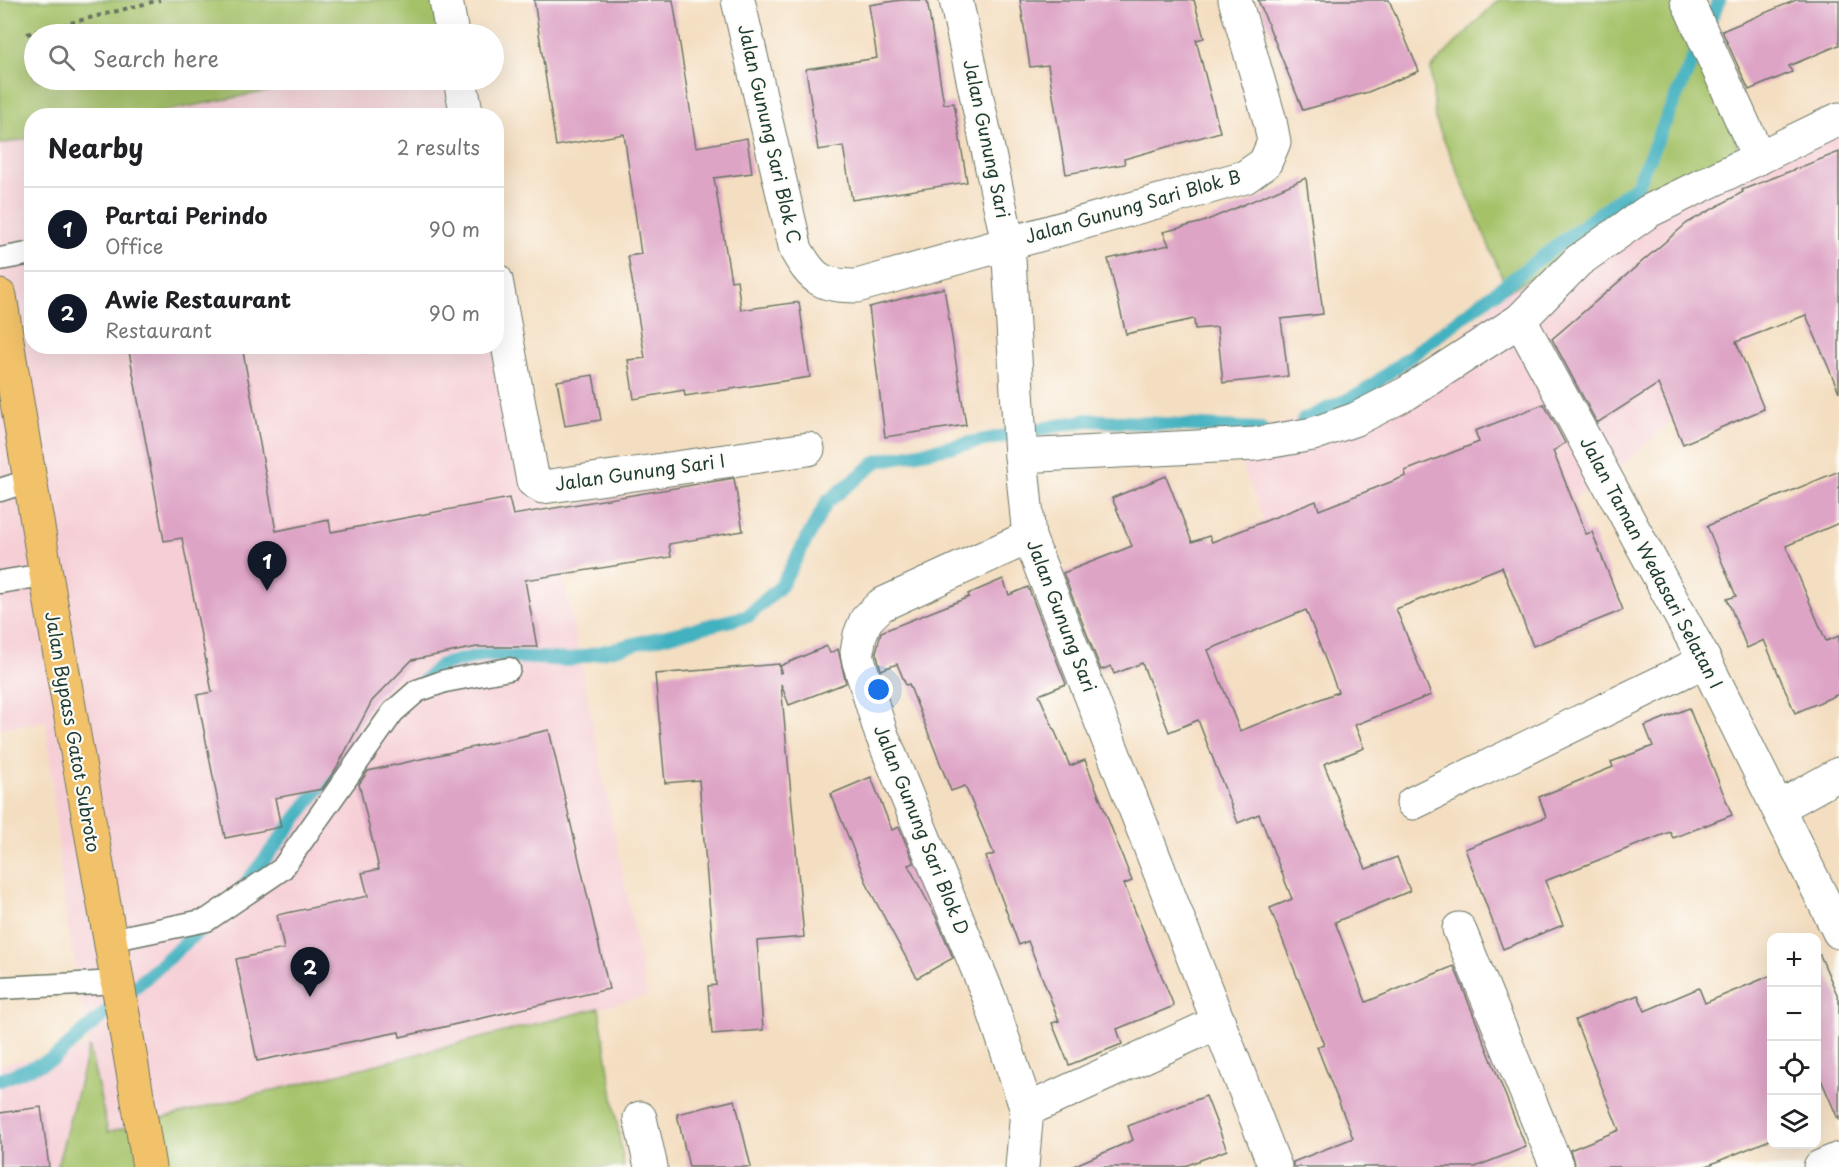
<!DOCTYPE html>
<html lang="en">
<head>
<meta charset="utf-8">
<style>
  body { margin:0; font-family:"Playpen Sans",sans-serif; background:#f6f6f6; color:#202124 }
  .controls { position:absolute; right:18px; bottom:18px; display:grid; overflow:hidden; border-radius:12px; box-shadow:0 6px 24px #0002 }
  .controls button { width:54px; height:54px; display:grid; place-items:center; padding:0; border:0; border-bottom:2px solid #e0e0e0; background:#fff; color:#202124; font:30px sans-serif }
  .you { position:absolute; left:879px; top:690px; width:21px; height:21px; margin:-15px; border:4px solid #fff; border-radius:50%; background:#1a73e8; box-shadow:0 0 0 9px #1a73e833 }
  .badge { display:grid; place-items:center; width:39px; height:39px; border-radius:50%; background:#111827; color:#fff; font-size:20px; font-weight:700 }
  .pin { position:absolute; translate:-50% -50px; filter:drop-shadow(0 2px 3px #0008) }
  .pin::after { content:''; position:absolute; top:32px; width:21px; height:18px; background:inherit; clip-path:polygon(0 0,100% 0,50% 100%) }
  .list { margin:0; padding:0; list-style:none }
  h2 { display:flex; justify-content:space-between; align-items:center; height:78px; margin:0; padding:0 24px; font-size:26px }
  h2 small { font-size:20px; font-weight:400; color:#757577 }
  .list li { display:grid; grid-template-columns:39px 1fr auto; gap:18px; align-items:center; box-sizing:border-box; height:84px; padding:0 24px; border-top:2px solid #e0e0e0 }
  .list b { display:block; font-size:22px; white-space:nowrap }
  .list p { margin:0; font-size:20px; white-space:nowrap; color:#757577 }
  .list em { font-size:20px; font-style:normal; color:#757577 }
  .icon { flex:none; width:33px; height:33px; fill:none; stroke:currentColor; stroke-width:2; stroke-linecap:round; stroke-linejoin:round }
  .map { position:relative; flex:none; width:1839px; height:1167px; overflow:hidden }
  .search { position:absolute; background:#fff; box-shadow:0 6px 24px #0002; left:24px; top:24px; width:480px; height:66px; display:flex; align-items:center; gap:15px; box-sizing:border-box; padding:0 21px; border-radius:33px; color:#757577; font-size:22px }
  .panel { position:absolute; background:#fff; box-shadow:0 6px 24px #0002; left:24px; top:108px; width:480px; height:246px; border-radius:24px }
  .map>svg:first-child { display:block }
  .built { fill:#f6cfd6 }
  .green { fill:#a5c269; stroke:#62804e; stroke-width:1.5 }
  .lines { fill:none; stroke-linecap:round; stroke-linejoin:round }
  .stream { stroke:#43b1c0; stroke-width:14 }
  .building { fill:#dea4c6; fill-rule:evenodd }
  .service-casing { stroke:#6a7565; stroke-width:25 }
  .minor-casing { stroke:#6a7565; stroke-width:35 }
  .primary-casing { stroke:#6a7565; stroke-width:35 }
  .path { stroke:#6a7565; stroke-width:4; stroke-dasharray:4.5 4.5; stroke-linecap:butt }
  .service { stroke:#fff; stroke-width:22 }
  .minor { stroke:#fff; stroke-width:33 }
  .primary { stroke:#f2c26a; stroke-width:33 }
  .labels { text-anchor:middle; stroke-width:4.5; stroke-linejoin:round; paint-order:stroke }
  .street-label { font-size:18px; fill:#1f3d34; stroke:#fdfcf7 }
</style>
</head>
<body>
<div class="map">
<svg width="1839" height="1167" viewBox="0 0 1839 1167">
  <rect width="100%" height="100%" fill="#fdfcf7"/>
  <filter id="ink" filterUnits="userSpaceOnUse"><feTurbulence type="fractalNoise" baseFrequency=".0167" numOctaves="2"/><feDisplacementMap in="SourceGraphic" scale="12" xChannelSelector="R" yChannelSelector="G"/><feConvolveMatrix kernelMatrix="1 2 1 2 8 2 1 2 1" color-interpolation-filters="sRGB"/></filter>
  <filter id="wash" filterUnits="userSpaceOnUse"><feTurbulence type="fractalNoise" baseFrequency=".008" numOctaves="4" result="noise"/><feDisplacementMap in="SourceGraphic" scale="24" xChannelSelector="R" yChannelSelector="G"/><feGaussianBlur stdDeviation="1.35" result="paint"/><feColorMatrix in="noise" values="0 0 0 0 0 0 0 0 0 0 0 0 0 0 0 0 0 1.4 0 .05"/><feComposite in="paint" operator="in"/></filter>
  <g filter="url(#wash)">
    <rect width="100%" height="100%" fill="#f4dec1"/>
    <!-- built -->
    <g class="built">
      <path d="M326 80H465L472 116H144Z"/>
      <path d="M1839 111V306L1826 305 1769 331 1614 473 1318 657 1232 440 1414 380 1508 291Z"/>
      <path d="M31 138 32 346H496L497 242 647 996 108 1132 89 1048 57 1167H0V1065L89 1046 63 896 46 721 0 728V144Z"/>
    </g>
    <!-- green -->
    <g class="green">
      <path d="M0 0H449L456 34H34V80H326L144 115 32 116 31 138 0 144Z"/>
      <path d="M1498 0H1689L1743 163 1508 291 1435 119 1431 68Z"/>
      <path d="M599 1008 624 1167H462L461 1163 443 1167H57L89 1046 108 1132Z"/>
    </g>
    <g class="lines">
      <!-- stream -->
      <g class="stream">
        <path d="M1303 420 1362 393 1637 185 1719 0"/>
        <path d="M420 685 441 665 483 655 569 660 748 616 781 586 827 502 878 461 1087 420 1261 429"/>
        <path d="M241 890 333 770 363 740"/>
        <path d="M0 1080 53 1059 208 923"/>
      </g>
    </g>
    <g id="blocks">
      <!-- building -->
      <g class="building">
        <path d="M534 0H673L696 147 747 138 752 173 714 178 731 281 737 280 741 310 799 302 810 377 685 396 684 390 634 399 628 360 645 358 628 256 641 254 624 134 556 146Z"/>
        <path d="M901 0H927L944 104 954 103 967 182 852 200 843 146 818 150 806 69 877 58 869 5Z"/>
        <path d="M1020 0H1194L1204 38 1196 40 1220 132 1124 159 1125 164 1066 174 1048 65 1030 67Z"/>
        <path d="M1258 0H1389L1419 71 1368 92 1303 110Z"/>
        <path d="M1796 0H1839V45L1789 66 1792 72 1749 90 1722 31Z"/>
        <path d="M1839 152V392L1806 315 1736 342 1764 409 1683 444 1658 384 1597 423 1552 339 1687 223 1743 192 1742 190Z"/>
        <path d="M1306 178 1323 314 1281 319 1288 376 1223 383 1217 327 1195 329 1194 319 1126 334 1108 259 1169 245 1163 232 1203 222Z"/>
        <path d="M944 288 966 425 885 437 869 307Z"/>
        <path d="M128 346H242L276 531 329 520 331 532 509 498 513 515 734 478 743 531 669 544 671 557 525 580 537 647H477L412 660 372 701 337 767 322 789 275 798 281 827 225 838 197 695 212 692 182 538 164 541Z"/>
        <path d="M593 375 601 420 565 426 557 381Z"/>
        <path d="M1544 404 1565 443 1553 451 1586 534 1592 532 1623 610 1533 646 1502 567 1396 609 1431 695 1355 725 1364 748 1324 764 1366 869 1397 857 1410 891 1335 922 1366 1002 1454 966 1526 1147 1475 1167H1293V1162L1353 1138 1317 1047 1324 1045 1270 908 1292 899 1259 814 1238 823 1198 720 1169 732 1142 663 1114 674 1111 666 1101 670 1063 573 1132 546 1112 498 1166 476 1192 542 1209 536 1212 542 1316 501 1319 510 1406 476 1405 471 1479 442 1475 431ZM1306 610 1338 692 1240 731 1208 650Z"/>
        <path d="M1839 471V523L1786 546 1826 641 1839 636V694L1795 713 1764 640 1747 648 1727 599 1736 596 1707 526Z"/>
        <path d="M1003 579 1009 595 1028 587 1066 684 1039 695 1070 766 1085 760 1132 881 1124 884 1174 1006 1117 1029 1122 1044 1069 1065 1052 1023 1059 1021 1028 941 1019 945 986 857 994 854 965 786 951 791 909 684 906 685 897 664 881 670 876 652 881 632 969 597 968 594Z"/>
        <path d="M827 646 830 653 838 649 846 683 789 705 781 684 804 937 757 941 763 1030 712 1034 708 986 716 985 699 780 665 783 655 674 779 664 780 673 782 672 780 666Z"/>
        <path d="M1689 708 1732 815 1673 838 1670 832 1545 881 1563 925 1503 949 1465 849 1546 817 1539 797 1613 767 1611 762 1653 746 1645 726Z"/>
        <path d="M549 730 609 989 400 1037 399 1032 257 1061 236 959 284 949 277 915 368 896 362 873 379 869 359 784 368 771Z"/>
        <path d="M871 777 892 830 899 827 914 863 908 865 936 917 953 958 917 978 870 891 831 794Z"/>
        <path d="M1820 955 1839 999V1121L1816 1068V956Z"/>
        <path d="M1772 975V1139L1704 1167H1575L1570 1150 1619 1130 1575 1020 1638 995 1645 1011 1699 988 1705 1003Z"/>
        <path d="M1206 1096 1227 1150 1182 1167H1071L1133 1140 1128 1126Z"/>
        <path d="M735 1100 751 1167H689L677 1114Z"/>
        <path d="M41 1107 49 1167H0V1113Z"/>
      </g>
    </g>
  </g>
  <g filter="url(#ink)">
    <use href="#blocks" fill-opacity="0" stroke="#6a7565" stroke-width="1.5"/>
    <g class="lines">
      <defs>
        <g id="service">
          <path d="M0 259 32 253"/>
          <path d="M0 490 28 481"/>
          <path d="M0 582 44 575"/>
          <path d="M110 940 207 920 282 869 393 712 417 691 445 681 509 669"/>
          <path d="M0 988 118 982"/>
        </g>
        <g id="minor">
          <path d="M446 0 452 34"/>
          <path d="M738 0 796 250C813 280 822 286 857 286L1245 177 1265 163 1274 142 1270 121 1235 0"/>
          <path d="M956 0 1008 243 1021 456 1029 537 1275 1167"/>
          <path d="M1687 0 1759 158"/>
          <path d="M460 80 467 116"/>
          <path d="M496 280 533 481 543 487 808 449"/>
          <path d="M1520 320 1705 661 1839 932"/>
          <path d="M1021 456 1255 444 1313 434 1356 419 1407 393 1520 320 1578 261 1649 211 1839 119"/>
          <path d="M1413 803 1705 661"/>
          <path d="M1778 808 1839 774"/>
          <path d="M1459 929 1557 1167"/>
          <path d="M1027 1110 989 997 881 733 859 662 857 652 860 635 866 620 881 605 1029 537"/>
          <path d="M640 1118 651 1167"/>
          <path d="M1022 1167 1027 1110 1219 1022"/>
          <path d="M1820 1167 1839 1159"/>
        </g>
        <path id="primary" d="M0 296C45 587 101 876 149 1167"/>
      </defs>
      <!-- service casing -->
      <use href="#service" class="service-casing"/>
      <!-- minor casing -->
      <use href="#minor" class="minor-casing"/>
      <!-- primary casing -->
      <use href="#primary" class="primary-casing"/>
      <!-- path -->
      <path class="path" d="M27 34 160 0"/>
      <!-- service -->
      <use href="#service" class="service"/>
      <!-- minor -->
      <use href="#minor" class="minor"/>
      <!-- primary -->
      <use href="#primary" class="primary"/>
    </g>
  </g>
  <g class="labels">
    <!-- street labels -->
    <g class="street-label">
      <text transform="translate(769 134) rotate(77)" y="6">Jalan Gunung Sari Blok C</text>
      <text transform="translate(986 139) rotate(78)" y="6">Jalan Gunung Sari</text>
      <text transform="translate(1133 207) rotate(-16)" y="6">Jalan Gunung Sari Blok B</text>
      <text transform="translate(640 473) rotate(-8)" y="6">Jalan Gunung Sari I</text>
      <text transform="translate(1651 563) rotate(62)" y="6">Jalan Taman Wedasari Selatan I</text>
      <text transform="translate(1061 616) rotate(69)" y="6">Jalan Gunung Sari</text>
      <text transform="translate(72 732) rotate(80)" y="6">Jalan Bypass Gatot Subroto</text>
      <text transform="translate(921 830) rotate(68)" y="6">Jalan Gunung Sari Blok D</text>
    </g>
  </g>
</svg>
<div class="controls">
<button>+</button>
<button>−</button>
<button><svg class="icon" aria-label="locate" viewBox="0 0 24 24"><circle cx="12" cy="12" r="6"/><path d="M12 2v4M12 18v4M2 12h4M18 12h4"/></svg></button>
<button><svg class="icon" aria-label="layers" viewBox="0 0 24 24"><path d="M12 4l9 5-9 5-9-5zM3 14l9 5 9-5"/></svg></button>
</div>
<div class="you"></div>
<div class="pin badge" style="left:267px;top:591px">1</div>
<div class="pin badge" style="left:310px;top:997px">2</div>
<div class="search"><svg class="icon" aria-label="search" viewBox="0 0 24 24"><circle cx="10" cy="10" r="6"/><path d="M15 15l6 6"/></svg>Search here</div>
<section class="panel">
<h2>Nearby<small>2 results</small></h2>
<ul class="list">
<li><span class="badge">1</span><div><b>Partai Perindo</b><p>Office</p></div><em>90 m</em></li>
<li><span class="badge">2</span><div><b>Awie Restaurant</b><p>Restaurant</p></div><em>90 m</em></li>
</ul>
</section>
</div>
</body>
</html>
